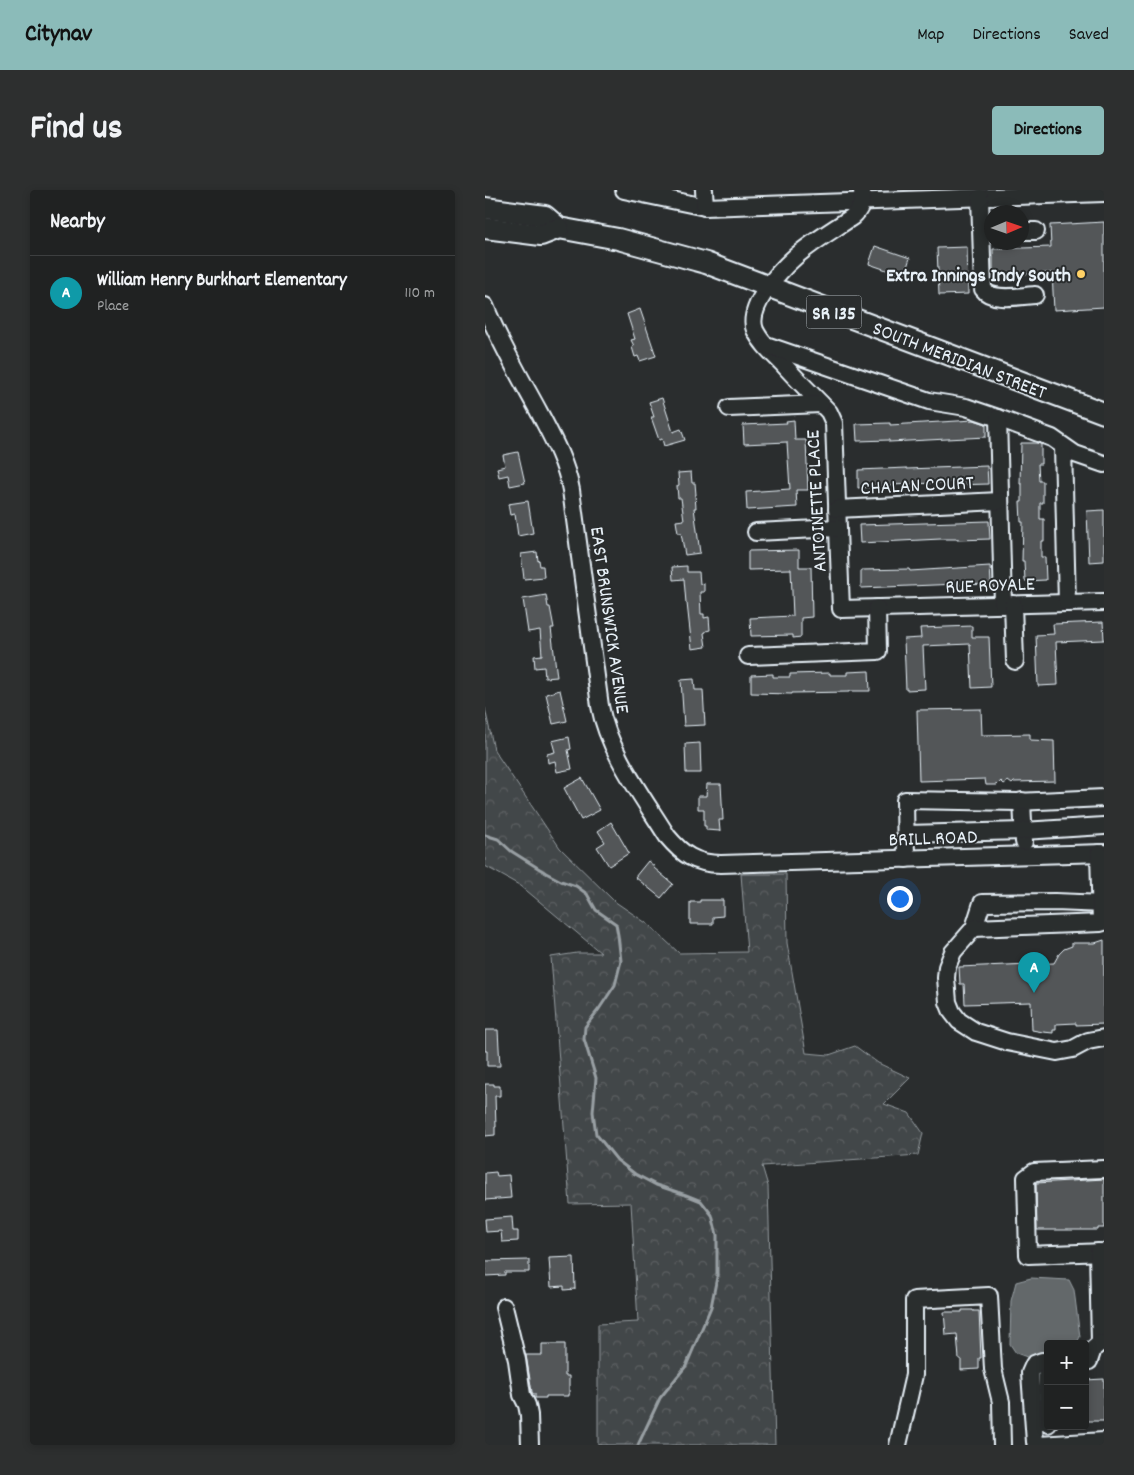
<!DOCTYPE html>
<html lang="en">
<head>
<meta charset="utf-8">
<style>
  body { margin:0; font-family:Dekko,sans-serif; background:#2d2f2f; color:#f1f3f6 }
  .controls { position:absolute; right:15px; bottom:15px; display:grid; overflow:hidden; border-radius:5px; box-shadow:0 2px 8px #0003 }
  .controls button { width:45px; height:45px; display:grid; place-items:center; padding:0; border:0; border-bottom:1px solid #3d3f40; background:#202222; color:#f1f3f6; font:25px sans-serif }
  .compass { position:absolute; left:499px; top:15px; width:45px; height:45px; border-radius:50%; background:#202222; box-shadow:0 2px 8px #0003; rotate:88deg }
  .you { position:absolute; left:414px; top:708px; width:18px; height:18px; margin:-12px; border:4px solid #fff; border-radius:50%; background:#1a73e8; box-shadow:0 0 0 8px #1a73e833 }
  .badge { display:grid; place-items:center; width:32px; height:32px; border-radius:50%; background:#8bbbb9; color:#fff; font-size:16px; font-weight:700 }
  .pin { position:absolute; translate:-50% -41px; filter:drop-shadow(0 1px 2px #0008) }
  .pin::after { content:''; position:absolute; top:26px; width:18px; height:15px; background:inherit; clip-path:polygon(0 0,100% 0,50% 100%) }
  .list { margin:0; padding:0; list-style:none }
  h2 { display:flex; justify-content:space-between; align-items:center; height:65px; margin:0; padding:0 20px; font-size:21px }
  h2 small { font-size:16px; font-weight:400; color:#a2a4a5 }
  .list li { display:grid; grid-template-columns:32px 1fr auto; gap:15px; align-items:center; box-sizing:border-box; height:75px; padding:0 20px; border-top:1px solid #3d3f40 }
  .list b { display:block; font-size:19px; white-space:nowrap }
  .list p { margin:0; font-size:16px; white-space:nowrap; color:#a2a4a5 }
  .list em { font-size:16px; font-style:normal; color:#a2a4a5 }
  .map { position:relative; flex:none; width:619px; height:1255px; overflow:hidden; border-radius:5px }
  header { display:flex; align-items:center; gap:30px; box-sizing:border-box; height:70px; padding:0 25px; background:#8bbbb9; color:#111 }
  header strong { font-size:24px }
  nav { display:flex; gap:28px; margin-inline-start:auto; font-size:18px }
  .intro { display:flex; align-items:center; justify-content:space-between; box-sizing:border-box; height:120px; padding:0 30px }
  h1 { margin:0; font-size:35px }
  .button { padding:12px 22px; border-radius:5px; background:#8bbbb9; color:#111; font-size:18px; font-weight:700 }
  main { display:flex; gap:30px; padding:0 30px }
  aside { flex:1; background:#202222; border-radius:5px; box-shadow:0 2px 8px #0003 }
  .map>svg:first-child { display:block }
  .forest { fill:url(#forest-crowns); stroke:#959ca0 }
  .water { fill:#63686b; stroke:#989fa3 }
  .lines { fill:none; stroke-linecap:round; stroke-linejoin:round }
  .stream { stroke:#989fa3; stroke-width:3 }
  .building { fill:#535759; stroke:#e8f1f8 }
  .minor-casing { stroke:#e8f1f8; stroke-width:20 }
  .major-casing { stroke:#e8f1f8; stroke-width:24 }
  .minor { stroke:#2a2d2e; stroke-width:16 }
  .major { stroke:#2a2d2e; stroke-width:20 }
  .poi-dot { fill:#ffd166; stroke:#2a2d2e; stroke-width:2 }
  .labels { text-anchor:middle; stroke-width:4; stroke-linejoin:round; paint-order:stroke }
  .shield { fill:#2a2d2e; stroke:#afb6bb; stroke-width:1 }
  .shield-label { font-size:19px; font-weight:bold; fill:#e8f1f8 }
  .poi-label { font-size:20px; font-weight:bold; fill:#e8f1f8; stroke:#2a2d2e; text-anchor:end }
  .street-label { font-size:20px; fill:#e8f1f8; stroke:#2a2d2e }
</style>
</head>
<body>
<header>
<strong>Citynav</strong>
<nav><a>Map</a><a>Directions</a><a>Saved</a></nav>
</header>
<div class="intro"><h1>Find us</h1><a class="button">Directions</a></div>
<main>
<aside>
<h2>Nearby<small></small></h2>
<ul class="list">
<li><span class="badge" style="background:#0f9aa8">A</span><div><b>William Henry Burkhart Elementary</b><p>Place</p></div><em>110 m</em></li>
</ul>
</aside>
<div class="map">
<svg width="619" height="1255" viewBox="0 0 619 1255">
  <defs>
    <pattern id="forest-crowns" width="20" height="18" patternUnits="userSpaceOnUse" patternTransform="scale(1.25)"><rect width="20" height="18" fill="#424648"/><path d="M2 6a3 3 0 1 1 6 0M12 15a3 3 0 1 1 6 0" fill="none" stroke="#5d6163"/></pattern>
  </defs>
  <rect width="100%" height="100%" fill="#2a2d2e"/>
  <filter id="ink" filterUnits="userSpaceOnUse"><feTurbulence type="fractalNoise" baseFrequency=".02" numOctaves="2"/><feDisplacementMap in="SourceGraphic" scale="10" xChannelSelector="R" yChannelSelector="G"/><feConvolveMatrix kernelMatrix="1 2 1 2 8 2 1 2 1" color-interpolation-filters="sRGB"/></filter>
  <g filter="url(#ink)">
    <!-- forest -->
    <path class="forest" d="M0 518 9 560 75 658 129 711 164 735 194 763 262 762 256 684H301L302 753 321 863 344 865 370 856 393 873 425 888 399 914 424 923 438 943 433 965 277 976 283 996 290 1255H113V1134L153 1132 146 1013 85 1014 66 767 92 763H116L36 696 0 676Z"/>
    <!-- water -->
    <path class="water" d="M546 1088 584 1090 589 1100 595 1147 591 1154H563V1164L542 1167 531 1163 525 1154 526 1111 531 1092Z"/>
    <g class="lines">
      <!-- stream -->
      <path class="stream" d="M0 645 13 649 26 661 61 683 76 691 91 696 102 704 111 720 131 734 133 745 136 771 130 795 114 819 100 837 99 849 111 888 108 922 111 944 132 970 150 984 171 995 201 1005 216 1011 227 1025 232 1045V1087L226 1117 201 1176 175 1208 153 1255"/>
    </g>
    <!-- building -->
    <g class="building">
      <path d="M619 32V117L569 120 567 83 508 85V59L566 57 565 35Z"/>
      <path d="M390 56 425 68 419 86 384 74Z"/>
      <path d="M482 57 483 104 454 105 452 58Z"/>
      <path d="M155 119 171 166 155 171 153 166 150 167 147 157 149 156 146 150 150 149 142 124Z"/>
      <path d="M177 208 188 242 196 239 200 250 179 256 177 249 174 250 166 227H169L164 212Z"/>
      <path d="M309 230 310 250H321L323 300H311L312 317 262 320 261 302 305 299 302 252 259 254 258 235 302 233 301 231Z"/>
      <path d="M489 230 501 234V247L404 252V250L372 251 371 234 405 233V235Z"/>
      <path d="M536 253H551L556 254V274H553L554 291H558V313H555V329H559V351H556V367H560L561 390 540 391 539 371H537L538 332H536L535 312H537V294H535Z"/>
      <path d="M33 262 40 293 25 296 23 285 14 287 12 278 20 276 18 265Z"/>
      <path d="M502 276 503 294 470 295V292L406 295V296L373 298V280L422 278V279Z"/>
      <path d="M206 282 207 293H210L211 305H210L211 318H209L215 363 200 365 196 343H193L191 331 199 330 196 308H193L192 296 194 295 193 283Z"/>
      <path d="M43 311 48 343 33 346 30 324 25 325 23 314Z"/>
      <path d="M619 320V371L604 372 602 321Z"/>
      <path d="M504 331 505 349 472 350V349H456L375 353 374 335Z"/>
      <path d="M314 360V377H326L327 427 316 428V447L308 448V445L266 446 265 428 308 426 306 379 263 380V361Z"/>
      <path d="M52 362 53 371 54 370 55 376H58L59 387 39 389 36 364Z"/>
      <path d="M202 376V382H214L215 394 219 393V402H215L216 424H219V428L224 427 225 440 221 441V442L219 443 221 457 207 459 202 413H201L199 389 188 390 187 377Z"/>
      <path d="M505 376 506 394 473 395V394L376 398V380L424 379 425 381Z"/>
      <path d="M61 405 63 417H65L69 438H66L72 487 60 488 59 477 50 478 49 466 57 465 55 440 43 442 38 409Z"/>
      <path d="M618 432 619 450 571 452 573 495 553 496 551 445 569 444 568 434Z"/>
      <path d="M487 436V447H504L506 497 487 498 485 454 438 456 440 499 421 500 419 449 436 448 435 438Z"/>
      <path d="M384 481 385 501H364V502L307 503V504L266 503V485L288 484V487H305V484L345 483V485H362V482Z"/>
      <path d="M209 489 210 500H218L220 535 199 536 196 490Z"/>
      <path d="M75 500 82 531 68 534 61 504Z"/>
      <path d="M496 519 497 545 545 544V550L569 551 570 591 529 592 527 594 523 591 519 594 516 591 512 595H501L500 589 434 591 432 520Z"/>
      <path d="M84 547 86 559 83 560 87 579 72 582 70 571 63 573 62 564 70 562 67 551Z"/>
      <path d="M215 553 216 583H201L200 554Z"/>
      <path d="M97 588 115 620 96 630 79 598Z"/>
      <path d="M222 594H236L238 630H234L235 641 221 640V636H219V619H213V606H221Z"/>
      <path d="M126 632 144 663 124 676 112 657 120 652 113 641Z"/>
      <path d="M163 671 170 677 169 678 188 694 176 708 150 687Z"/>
      <path d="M215 710H238V726L228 727V734H205V712H215Z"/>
      <path d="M619 750V834L591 835V833L571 834V840H568V843L558 842 547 840 546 812 480 814 479 794H475L474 777 569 773 574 764 579 759 587 756V753H610Z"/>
      <path d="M0 840H13L15 876H2V861H0Z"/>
      <path d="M0 894H9V896H15V906H10L11 937H10V945L0 946Z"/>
      <path d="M11 982 12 986 24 985 26 1008 0 1010V983Z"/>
      <path d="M619 989V1038H613V1040H552L551 993Z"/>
      <path d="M27 1027 28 1041H33V1051L17 1052 16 1041 1 1042 0 1029Z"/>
      <path d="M89 1067 90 1099 79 1100V1096L66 1097 64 1068Z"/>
      <path d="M44 1070V1082H20V1085L0 1086V1071Z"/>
      <path d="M477 1120H488V1121H494L496 1168H494V1179L476 1180V1169H474L472 1144 461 1145 459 1122H477Z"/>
      <path d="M57 1154H80V1186H84V1204H83V1206H61V1208H50V1204H48L47 1202 41 1165H57Z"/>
      <path d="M619 1189V1231H600V1190Z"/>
    </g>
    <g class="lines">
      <defs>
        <g id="minor">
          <path d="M139 0 220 17 619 3"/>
          <path d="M219 0 220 17"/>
          <path d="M377 0C378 12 376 19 367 27 348 40 327 52 310 67 294 81 261 118 270 140 276 153 287 163 297 173 312 190 329 206 344 222L349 233 356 419 619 412"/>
          <path d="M495 7 498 99C507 112 535 106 550 105"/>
          <path d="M536 41H551"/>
          <path d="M0 116C15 153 35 187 54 222 67 247 81 272 86 300L115 516C123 561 158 607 182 646 197 664 210 674 236 674L619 663"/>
          <path d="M281 155 444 211 481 217 513 228 567 248 590 264 619 274"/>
          <path d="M244 218 336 214"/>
          <path d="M513 228 518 415"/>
          <path d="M578 257 582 413"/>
          <path d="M352 319 515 311"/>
          <path d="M271 342 353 338"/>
          <path d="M528 414 530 471"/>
          <path d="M263 466 393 461 392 418"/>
          <path d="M537 611 539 652"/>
          <path d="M421 644 538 641 619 636"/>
          <path d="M421 669 420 610 532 612 619 608"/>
          <path d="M619 714 570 712 497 713 489 738 468 762 462 777 461 788 463 812 467 822 474 831 491 842 522 852 572 862 588 859 603 851 619 848"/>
          <path d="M489 738 616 733 614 663"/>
          <path d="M619 979 549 982 541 988 543 1065 619 1062"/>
          <path d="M613 1062 615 1153H619"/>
          <path d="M19 1117 32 1170 37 1205 42 1215 44 1225 45 1255"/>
          <path d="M604 1171 608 1159 615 1153"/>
          <path d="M561 1172 563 1234"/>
          <path d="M563 1172 557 1171 549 1174 545 1183 550 1252 554 1255 619 1251"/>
          <path d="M413 1255 429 1185V1110L504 1106 508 1179 516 1212 517 1255"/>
        </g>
        <g id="major">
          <path d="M0 18 60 26 74 38 133 49 221 73 619 223"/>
          <path d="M0 38 56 45 74 38"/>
        </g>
      </defs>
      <!-- minor casing -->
      <use href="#minor" class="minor-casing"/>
      <!-- major casing -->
      <use href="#major" class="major-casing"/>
      <!-- minor -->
      <use href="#minor" class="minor"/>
      <!-- major -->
      <use href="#major" class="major"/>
    </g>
  </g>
  <!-- markers -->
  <circle class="poi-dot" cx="596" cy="84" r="5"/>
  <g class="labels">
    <!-- shield labels -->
    <rect class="shield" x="321.5" y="105.5" width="55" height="33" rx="4"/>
    <g class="shield-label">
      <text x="349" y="129">SR 135</text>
    </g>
    <!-- poi labels -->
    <g class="poi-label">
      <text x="586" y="91">Extra Innings Indy South</text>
    </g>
    <!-- street labels -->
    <g class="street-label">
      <text transform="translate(475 169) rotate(21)" y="7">SOUTH MERIDIAN STREET</text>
      <text transform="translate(432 294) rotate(-3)" y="7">CHALAN COURT</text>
      <text transform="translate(330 311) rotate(-93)" y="7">ANTOINETTE PLACE</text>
      <text transform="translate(505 394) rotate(-2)" y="7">RUE ROYALE</text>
      <text transform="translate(126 430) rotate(82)" y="7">EAST BRUNSWICK AVENUE</text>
      <text transform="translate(448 647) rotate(-2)" y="7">BRILL ROAD</text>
    </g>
  </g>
</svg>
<div class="controls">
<button>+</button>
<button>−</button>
</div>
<svg class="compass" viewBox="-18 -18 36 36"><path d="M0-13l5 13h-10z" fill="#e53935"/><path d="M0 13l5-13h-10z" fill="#a2a4a5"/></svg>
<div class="you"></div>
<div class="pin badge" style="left:549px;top:803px;background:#0f9aa8">A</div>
</div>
</main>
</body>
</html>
